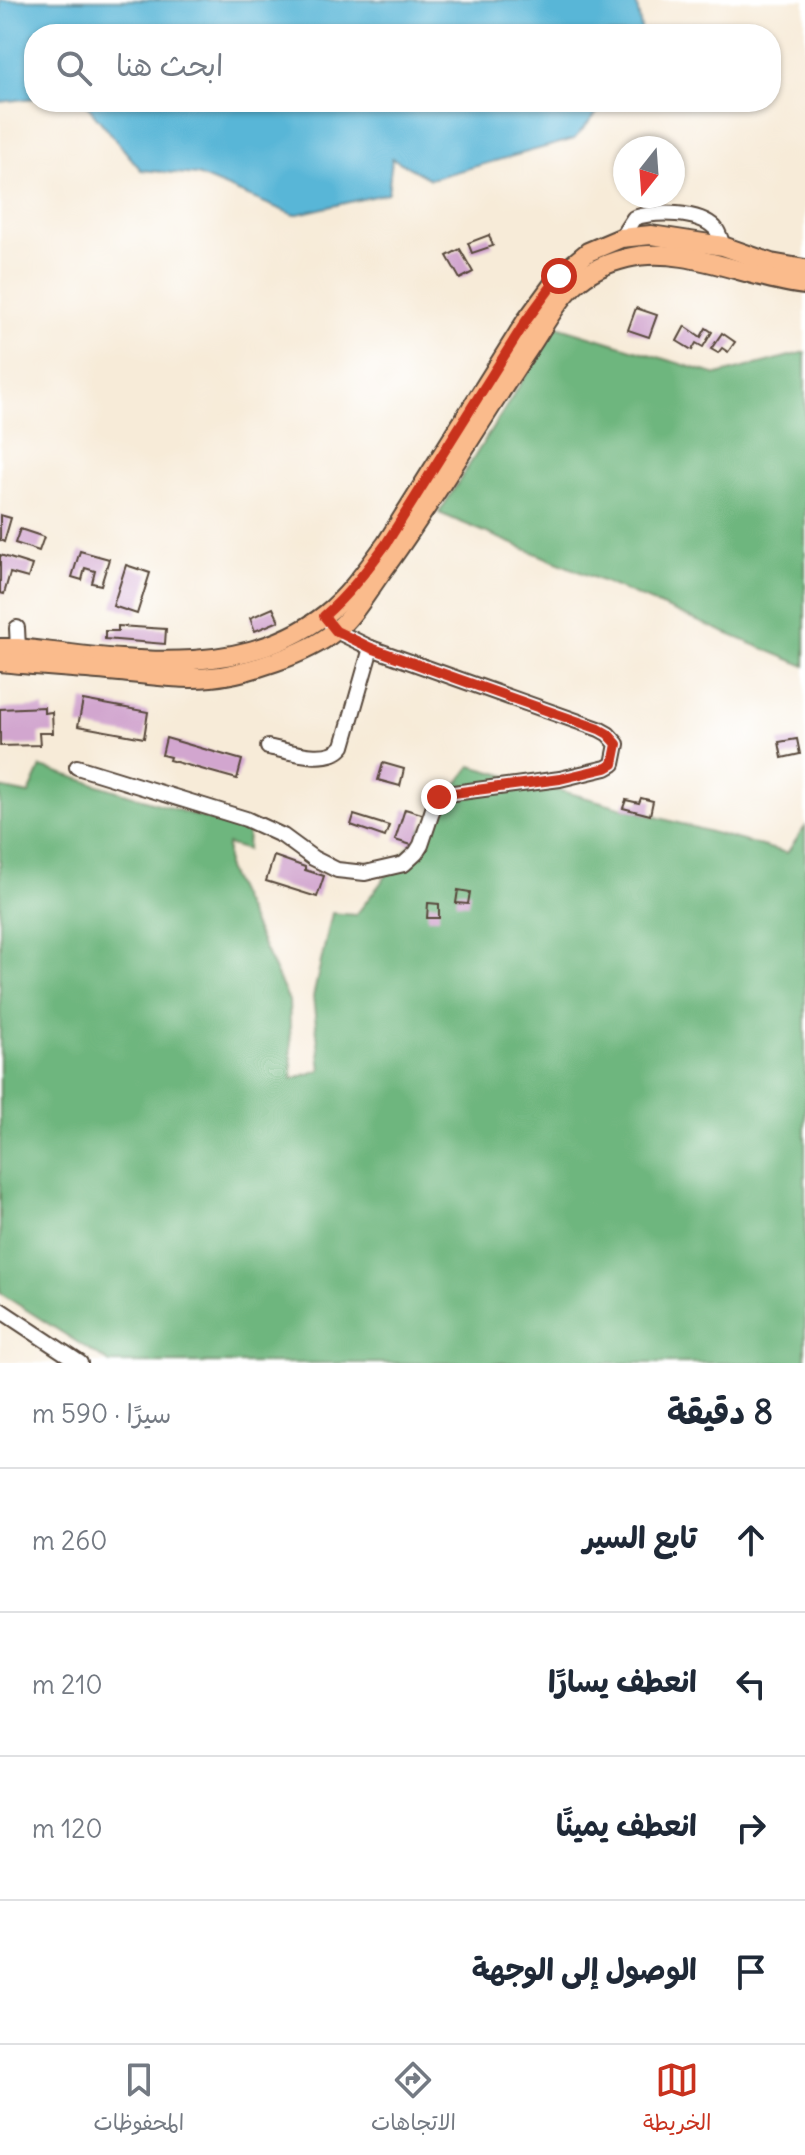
<!DOCTYPE html>
<html lang="ar">
<head>
<meta charset="utf-8">
<style>
  body { margin:0; font-family:Delius,"Playpen Sans Arabic",sans-serif; background:#f6f6f7; color:#1f2937; direction:rtl }
  .compass { position:absolute; left:613px; top:136px; width:72px; height:72px; border-radius:50%; background:#fff; box-shadow:0 2px 6px #0004; rotate:197deg }
  .stop { position:absolute; width:24px; height:24px; margin:-18px; border:6px solid #c8321e; border-radius:50%; background:#fff }
  .stop.end { background:#c8321e; border-color:#fff; box-shadow:0 2px 8px #0008 }
  .list { margin:0; padding:0; list-style:none }
  h2 { display:flex; justify-content:space-between; align-items:center; height:104px; margin:0; padding:0 32px; font-size:34px }
  h2 small { font-size:26px; font-weight:400; color:#747a83 }
  .list li { display:grid; grid-template-columns:52px 1fr auto; gap:24px; align-items:center; box-sizing:border-box; height:144px; padding:0 32px; border-top:2px solid #e0e1e3 }
  .list b { display:block; font-size:30px; white-space:nowrap }
  .list em { font-size:26px; font-style:normal; color:#747a83 }
  .icon { flex:none; width:44px; height:44px; fill:none; stroke:currentColor; stroke-width:2; stroke-linecap:round; stroke-linejoin:round }
  .map { position:relative; flex:none; width:805px; height:1363px; overflow:hidden; direction:ltr }
  .search { position:absolute; background:#fff; box-shadow:0 2px 6px #0004; left:24px; right:24px; top:24px; height:88px; display:flex; align-items:center; gap:20px; box-sizing:border-box; padding:0 28px; border-radius:32px; color:#747a83; font-size:30px }
  .sheet { height:680px; background:#fff }
  nav { display:flex; justify-content:space-around; align-items:center; box-sizing:border-box; height:112px; border-top:2px solid #e0e1e3; background:#fff; font-size:22px; color:#747a83 }
  nav a { display:grid; justify-items:center; gap:4px }
  nav .on { color:#c8321e }
  .map>svg:first-child { display:block }
  .forest { fill:#6eb67e; stroke:#54704e; stroke-width:2 }
  .water { fill:#59b6d7; stroke:#4a707a; stroke-width:2 }
  .building { fill:#d2a6cf }
  .lines { fill:none; stroke-linecap:round; stroke-linejoin:round }
  .minor-casing { stroke:#57473a; stroke-width:18 }
  .major-casing { stroke:#57473a; stroke-width:22 }
  .minor { stroke:#fff; stroke-width:14 }
  .major { stroke:#fabb8c; stroke-width:18 }
  .route { stroke:#c8321e; stroke-width:10 }
</style>
</head>
<body>
<div class="map">
<svg width="805" height="1363" viewBox="0 0 805 1363">
  <rect width="100%" height="100%" fill="#fff"/>
  <filter id="ink" filterUnits="userSpaceOnUse"><feTurbulence type="fractalNoise" baseFrequency=".0125" numOctaves="2"/><feDisplacementMap in="SourceGraphic" scale="16" xChannelSelector="R" yChannelSelector="G"/><feConvolveMatrix kernelMatrix="1 2 1 2 8 2 1 2 1" color-interpolation-filters="sRGB"/></filter>
  <filter id="wash" filterUnits="userSpaceOnUse"><feTurbulence type="fractalNoise" baseFrequency=".006" numOctaves="4" result="noise"/><feDisplacementMap in="SourceGraphic" scale="32" xChannelSelector="R" yChannelSelector="G"/><feGaussianBlur stdDeviation="1.8" result="paint"/><feColorMatrix in="noise" values="0 0 0 0 0 0 0 0 0 0 0 0 0 0 0 0 0 1.4 0 .05"/><feComposite in="paint" operator="in"/></filter>
  <g filter="url(#wash)">
    <rect width="100%" height="100%" fill="#f7ebd8"/>
    <!-- forest -->
    <g class="forest">
      <path d="M557 326 717 375 805 352V666L439 513Z"/>
      <path d="M471 766 787 853 805 827V1363H110L0 1293V788L29 794 41 767 248 832 247 850 227 844V869L289 1001 292 1079 321 1070 313 997 332 913 356 915Z"/>
    </g>
    <!-- water -->
    <g class="water">
      <path d="M0 0H636L642 34H34V98L0 102Z"/>
      <path d="M84 102H607L574 139 430 179 392 158 388 193 294 215 197 175 141 170Z"/>
    </g>
    <g id="blocks">
      <!-- building -->
      <g class="building">
        <path d="M489 235 493 246 472 253 468 243Z"/>
        <path d="M460 249 473 272 460 279 447 256Z"/>
        <path d="M636 308 657 315 649 337 628 330Z"/>
        <path d="M685 326 701 337 706 328 712 332 703 347 696 343 692 350 677 341Z"/>
        <path d="M722 333 735 342 728 352 722 348 718 353 711 349Z"/>
        <path d="M0 515 11 518 4 542 0 540Z"/>
        <path d="M20 529 44 537 39 551 15 543Z"/>
        <path d="M80 551 109 559 101 585 92 583 95 571 85 568 82 580 72 577Z"/>
        <path d="M0 555 32 565 28 578 10 573 4 594 0 593Z"/>
        <path d="M126 565 150 573 137 614 113 606Z"/>
        <path d="M273 608 279 621 255 631 250 618Z"/>
        <path d="M118 626 166 629 165 644 105 639V631H118Z"/>
        <path d="M83 700 148 712 144 738 78 726Z"/>
        <path d="M44 707V713L52 712 53 733H39L40 745 0 746V709Z"/>
        <path d="M166 738 242 760 237 779 169 760 170 757 162 755Z"/>
        <path d="M797 739 800 754 782 758 779 742Z"/>
        <path d="M383 763 404 769 400 786 378 780Z"/>
        <path d="M641 798 653 801 650 815 623 808 626 800 639 803Z"/>
        <path d="M405 809 425 815 415 846 395 840Z"/>
        <path d="M354 815 389 826 385 837 351 825Z"/>
        <path d="M274 856 305 867V870L324 876 317 897 266 881Z"/>
        <path d="M458 890 470 892 468 904 456 903Z"/>
        <path d="M428 903 439 904V918H427Z"/>
      </g>
    </g>
  </g>
  <g filter="url(#ink)">
    <use href="#blocks" fill-opacity="0" stroke="#57473a" stroke-width="2"/>
    <g class="lines">
      <defs>
        <g id="minor">
          <path d="M621 238 634 218C655 211 699 211 715 228 719 232 721 241 723 246"/>
          <path d="M17 628 18 648"/>
          <path d="M268 747C288 751 329 765 343 746L371 648"/>
          <path d="M77 767 246 819 283 836 313 858 337 870 365 873 404 864 416 853 421 845 435 803 439 797 446 794 560 779 606 768 613 764 617 744 608 734 599 729 371 648 336 631 331 626"/>
          <path d="M0 1310 80 1363"/>
        </g>
        <g id="major">
          <path d="M0 648H18C119 659 240 682 326 614 350 595 368 568 386 544L526 321 559 276 588 252 621 238 651 235 723 246 771 263 805 269"/>
          <path d="M0 662C40 666 80 668 120 672 150 675 181 680 211 677 246 674 307 654 334 632 354 616 368 590 383 570 435 499 479 422 529 348 558 304 571 271 627 258 684 244 748 279 805 285"/>
        </g>
      </defs>
      <!-- minor casing -->
      <use href="#minor" class="minor-casing"/>
      <!-- major casing -->
      <use href="#major" class="major-casing"/>
      <!-- minor -->
      <use href="#minor" class="minor"/>
      <!-- major -->
      <use href="#major" class="major"/>
    </g>
  </g>
  <g class="lines" filter="url(#ink)">
    <!-- route -->
    <path class="route" d="M439 797 446 794 560 779 606 768 613 764 617 744 608 734 599 729 371 648 336 631 324 616C348 595 367 570 386 544L526 321 559 276"/>
  </g>
</svg>
<svg class="compass" viewBox="-18 -18 36 36"><path d="M0-13l5 13h-10z" fill="#e53935"/><path d="M0 13l5-13h-10z" fill="#747a83"/></svg>
<div class="stop" style="left:559px;top:276px"></div>
<div class="stop end" style="left:439px;top:797px"></div>
<div class="search"><svg class="icon" aria-label="search" viewBox="0 0 24 24"><circle cx="10" cy="10" r="6"/><path d="M15 15l6 6"/></svg>ابحث هنا</div>
</div>
<section class="sheet">
<h2>8 دقيقة<small>سيرًا · 590 m</small></h2>
<ul class="list">
<li><svg class="icon" aria-label="ahead" viewBox="0 0 24 24"><path d="M12 20V5M6 11l6-6 6 6"/></svg><div><b>تابع السير</b></div><em>260 m</em></li>
<li><svg class="icon" aria-label="left" viewBox="0 0 24 24"><path d="M17 20v-9H6M10 6l-5 5 5 5"/></svg><div><b>انعطف يسارًا</b></div><em>210 m</em></li>
<li><svg class="icon" aria-label="right" viewBox="0 0 24 24"><path d="M7 20v-9h11M14 6l5 5-5 5"/></svg><div><b>انعطف يمينًا</b></div><em>120 m</em></li>
<li><svg class="icon" aria-label="arrive" viewBox="0 0 24 24"><path d="M6 21V4h12l-3 4 3 4H6"/></svg><div><b>الوصول إلى الوجهة</b></div></li>
</ul>
</section>
<nav>
<a class="on"><svg class="icon" aria-label="map" viewBox="0 0 24 24"><path d="M3 6l6-2 6 2 6-2v14l-6 2-6-2-6 2zM9 4v14M15 6v14"/></svg>الخريطة</a>
<a><svg class="icon" aria-label="directions" viewBox="0 0 24 24"><path d="M12 3l9 9-9 9-9-9zM9 14v-3h6M13 9l2 2-2 2"/></svg>الاتجاهات</a>
<a><svg class="icon" aria-label="saved" viewBox="0 0 24 24"><path d="M7 4h10v16l-5-4-5 4z"/></svg>المحفوظات</a>
</nav>
</body>
</html>
